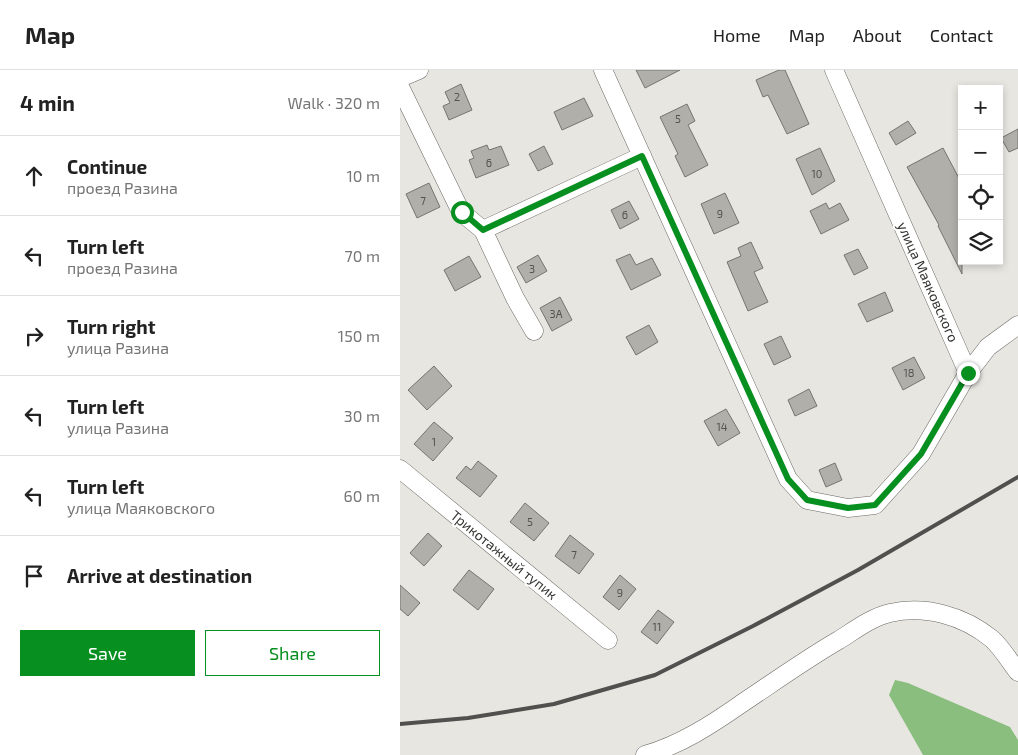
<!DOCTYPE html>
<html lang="en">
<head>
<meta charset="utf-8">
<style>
  body { margin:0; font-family:"Exo 2",sans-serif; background:#f2f2f2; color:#222 }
  .controls { position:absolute; right:15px; top:15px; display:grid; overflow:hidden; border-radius:0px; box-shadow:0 2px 8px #0003 }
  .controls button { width:45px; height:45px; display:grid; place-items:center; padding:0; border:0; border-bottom:1px solid #e0e0e0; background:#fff; color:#222; font:25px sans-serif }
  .stop { position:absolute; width:15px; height:15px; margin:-11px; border:4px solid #078f1f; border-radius:50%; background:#fff }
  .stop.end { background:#078f1f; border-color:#fff; box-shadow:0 1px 5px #0008 }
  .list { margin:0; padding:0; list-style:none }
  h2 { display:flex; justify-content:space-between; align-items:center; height:65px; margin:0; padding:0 20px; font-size:21px }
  h2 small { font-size:16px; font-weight:400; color:#767676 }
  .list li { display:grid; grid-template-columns:32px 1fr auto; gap:15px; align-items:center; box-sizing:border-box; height:80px; padding:0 20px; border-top:1px solid #e0e0e0 }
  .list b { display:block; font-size:19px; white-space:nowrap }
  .list p { margin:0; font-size:16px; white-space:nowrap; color:#767676 }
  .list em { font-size:16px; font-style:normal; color:#767676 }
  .actions { display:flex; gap:10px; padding:15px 20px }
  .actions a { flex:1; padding:11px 0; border:1px solid #078f1f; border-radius:0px; text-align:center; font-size:18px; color:#078f1f }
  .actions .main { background:#078f1f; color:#fff }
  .icon { flex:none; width:28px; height:28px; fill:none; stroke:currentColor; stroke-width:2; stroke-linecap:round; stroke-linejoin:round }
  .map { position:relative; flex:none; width:618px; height:685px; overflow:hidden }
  header { display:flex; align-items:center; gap:30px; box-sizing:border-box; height:70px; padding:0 25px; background:#fff; border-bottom:1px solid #e0e0e0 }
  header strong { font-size:24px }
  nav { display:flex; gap:28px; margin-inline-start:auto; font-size:18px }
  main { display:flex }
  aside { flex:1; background:#fff }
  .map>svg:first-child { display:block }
  .forest { fill:#8abe7f }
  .building { fill:#b1afaa; stroke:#76746f }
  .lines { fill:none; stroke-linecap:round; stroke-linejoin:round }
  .minor-casing { stroke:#6a6863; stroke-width:19 }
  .minor { stroke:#fff; stroke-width:18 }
  .rail { stroke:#51504e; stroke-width:4 }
  .route { stroke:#078f1f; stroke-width:6 }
  .labels { text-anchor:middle; stroke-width:4; stroke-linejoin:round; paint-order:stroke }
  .number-label { font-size:11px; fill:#545350 }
  .street-label { font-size:14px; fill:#353432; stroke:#fff }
</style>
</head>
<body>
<header>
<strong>Map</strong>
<nav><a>Home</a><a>Map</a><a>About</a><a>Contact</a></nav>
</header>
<main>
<aside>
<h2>4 min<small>Walk · 320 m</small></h2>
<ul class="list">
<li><svg class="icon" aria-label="ahead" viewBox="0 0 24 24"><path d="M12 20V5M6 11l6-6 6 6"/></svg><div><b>Continue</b><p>проезд Разина</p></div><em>10 m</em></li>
<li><svg class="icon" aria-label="left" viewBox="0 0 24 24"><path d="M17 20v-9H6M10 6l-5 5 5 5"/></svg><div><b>Turn left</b><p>проезд Разина</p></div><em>70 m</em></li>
<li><svg class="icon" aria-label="right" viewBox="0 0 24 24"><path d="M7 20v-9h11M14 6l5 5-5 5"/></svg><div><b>Turn right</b><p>улица Разина</p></div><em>150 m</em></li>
<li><svg class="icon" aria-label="left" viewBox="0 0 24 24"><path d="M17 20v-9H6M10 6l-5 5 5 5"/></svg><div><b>Turn left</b><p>улица Разина</p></div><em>30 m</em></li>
<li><svg class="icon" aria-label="left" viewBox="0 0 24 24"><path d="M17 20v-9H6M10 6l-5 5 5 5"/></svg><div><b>Turn left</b><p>улица Маяковского</p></div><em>60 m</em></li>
<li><svg class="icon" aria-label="arrive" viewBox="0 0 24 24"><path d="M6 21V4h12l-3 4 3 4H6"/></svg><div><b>Arrive at destination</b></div></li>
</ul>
<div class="actions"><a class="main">Save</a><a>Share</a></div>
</aside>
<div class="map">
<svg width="618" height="685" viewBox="0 0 618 685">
  <rect width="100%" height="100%" fill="#e8e6e1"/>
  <!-- forest -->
  <path class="forest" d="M495 610 508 613 610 657 618 670V685H523L489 625Z"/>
  <!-- building -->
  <g class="building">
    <path d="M236 0H280L245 18Z"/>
    <path d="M379 0H385L409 54 387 64 368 25 363 27 356 10Z"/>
    <path d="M61 14 72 40 49 50 43 36 50 33 45 22Z"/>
    <path d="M184 28 193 46 162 60 154 42Z"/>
    <path d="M287 34 295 51 288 55 308 95 285 107 275 86 278 84 260 47Z"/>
    <path d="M508 51 516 63 496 75 489 63Z"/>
    <path d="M618 59V78L609 82 601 68Z"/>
    <path d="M87 75 89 80 101 76 109 95 76 108 69 90 74 88 71 81Z"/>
    <path d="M144 76 153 94 138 101 129 84Z"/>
    <path d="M420 78 435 111 412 125 396 89Z"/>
    <path d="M543 78 562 114V204L538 156 539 155 507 97Z"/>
    <path d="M29 113 40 137 17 148 6 124Z"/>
    <path d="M325 123 339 153 314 164 301 134Z"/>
    <path d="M229 131 239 149 220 159 211 140Z"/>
    <path d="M426 133 429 139 440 133 449 150 421 164 410 141Z"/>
    <path d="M351 172 363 198 354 202 368 232 348 241 327 192 341 186 338 178Z"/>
    <path d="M458 179 468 198 454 205 444 185Z"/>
    <path d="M230 184 236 195 252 188 261 205 231 220 216 190Z"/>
    <path d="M138 185 147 201 126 213 117 197Z"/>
    <path d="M69 186 81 207 55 221 44 200Z"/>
    <path d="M485 222 493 241 467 252 458 234Z"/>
    <path d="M160 227 172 250 152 261 140 238Z"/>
    <path d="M249 255 258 272 236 285 226 267Z"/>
    <path d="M381 266 391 287 374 295 364 274Z"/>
    <path d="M514 287 525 308 503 320 492 298Z"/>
    <path d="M34 296 52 316 27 340 8 320Z"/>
    <path d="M409 319 417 336 395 346 388 330Z"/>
    <path d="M326 339 340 363 318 376 304 351Z"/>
    <path d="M34 352 53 368 33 391 14 374Z"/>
    <path d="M78 391 97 406 80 427 56 408 66 396 71 400Z"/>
    <path d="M435 393 442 410 426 417 419 400Z"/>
    <path d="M125 433 149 453 134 471 110 452Z"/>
    <path d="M28 463 42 476 24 496 10 483Z"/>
    <path d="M170 465 194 484 179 504 155 486Z"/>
    <path d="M69 500 94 519 78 540 53 520Z"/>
    <path d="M220 505 236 519 219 540 203 527Z"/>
    <path d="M0 515 20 533 8 546 0 539Z"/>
    <path d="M258 540 274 552 257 574 241 562Z"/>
  </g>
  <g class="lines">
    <defs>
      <g id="minor">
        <path d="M203 0 388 409 407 430 448 438 475 435 521 384 568 303 434 0"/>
        <path d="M0 8 19 0"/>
        <path d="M0 17 61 142 83 160 242 86"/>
        <path d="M83 160 115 228 134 261"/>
        <path d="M568 303 588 277 618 255"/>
        <path d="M0 399 208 570"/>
        <path d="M245 685C280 675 311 655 341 634 374 612 406 589 439 570 455 560 472 547 490 543 526 535 564 546 592 569 602 578 610 592 618 602"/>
      </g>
    </defs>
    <!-- minor casing -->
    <use href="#minor" class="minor-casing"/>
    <!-- minor -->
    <use href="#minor" class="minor"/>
    <!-- rail -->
    <path class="rail" d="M0 654 68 648 154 634 255 605 353 556 458 500 618 407"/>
  </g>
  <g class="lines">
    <!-- route -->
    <path class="route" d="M62 142 83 160 242 86 388 409 407 430 448 438 475 435 521 384 568 303"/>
  </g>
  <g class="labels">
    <!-- number labels -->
    <g class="number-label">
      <text x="57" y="31">2</text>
      <text x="278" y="53">5</text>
      <text x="89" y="97">6</text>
      <text x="417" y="108">10</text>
      <text x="23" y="135">7</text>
      <text x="320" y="148">9</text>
      <text x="225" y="149">6</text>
      <text x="132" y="203">3</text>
      <text x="156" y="248">3А</text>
      <text x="509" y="307">18</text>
      <text x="322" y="361">14</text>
      <text x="34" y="376">1</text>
      <text x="130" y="456">5</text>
      <text x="174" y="489">7</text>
      <text x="220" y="527">9</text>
      <text x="257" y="561">11</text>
    </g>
    <!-- street labels -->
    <g class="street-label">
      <text transform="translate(528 212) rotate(66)" y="5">улица Маяковского</text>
      <text transform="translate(104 485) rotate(39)" y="5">Трикотажный тупик</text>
    </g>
  </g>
</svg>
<div class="controls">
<button>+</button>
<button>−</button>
<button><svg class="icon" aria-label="locate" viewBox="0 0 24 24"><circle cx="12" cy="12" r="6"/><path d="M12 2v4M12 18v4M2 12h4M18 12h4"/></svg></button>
<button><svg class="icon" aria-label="layers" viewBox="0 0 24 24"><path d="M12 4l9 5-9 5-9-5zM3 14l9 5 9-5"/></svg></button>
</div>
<div class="stop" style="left:62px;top:142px"></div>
<div class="stop end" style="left:568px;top:303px"></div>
</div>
</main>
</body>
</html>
